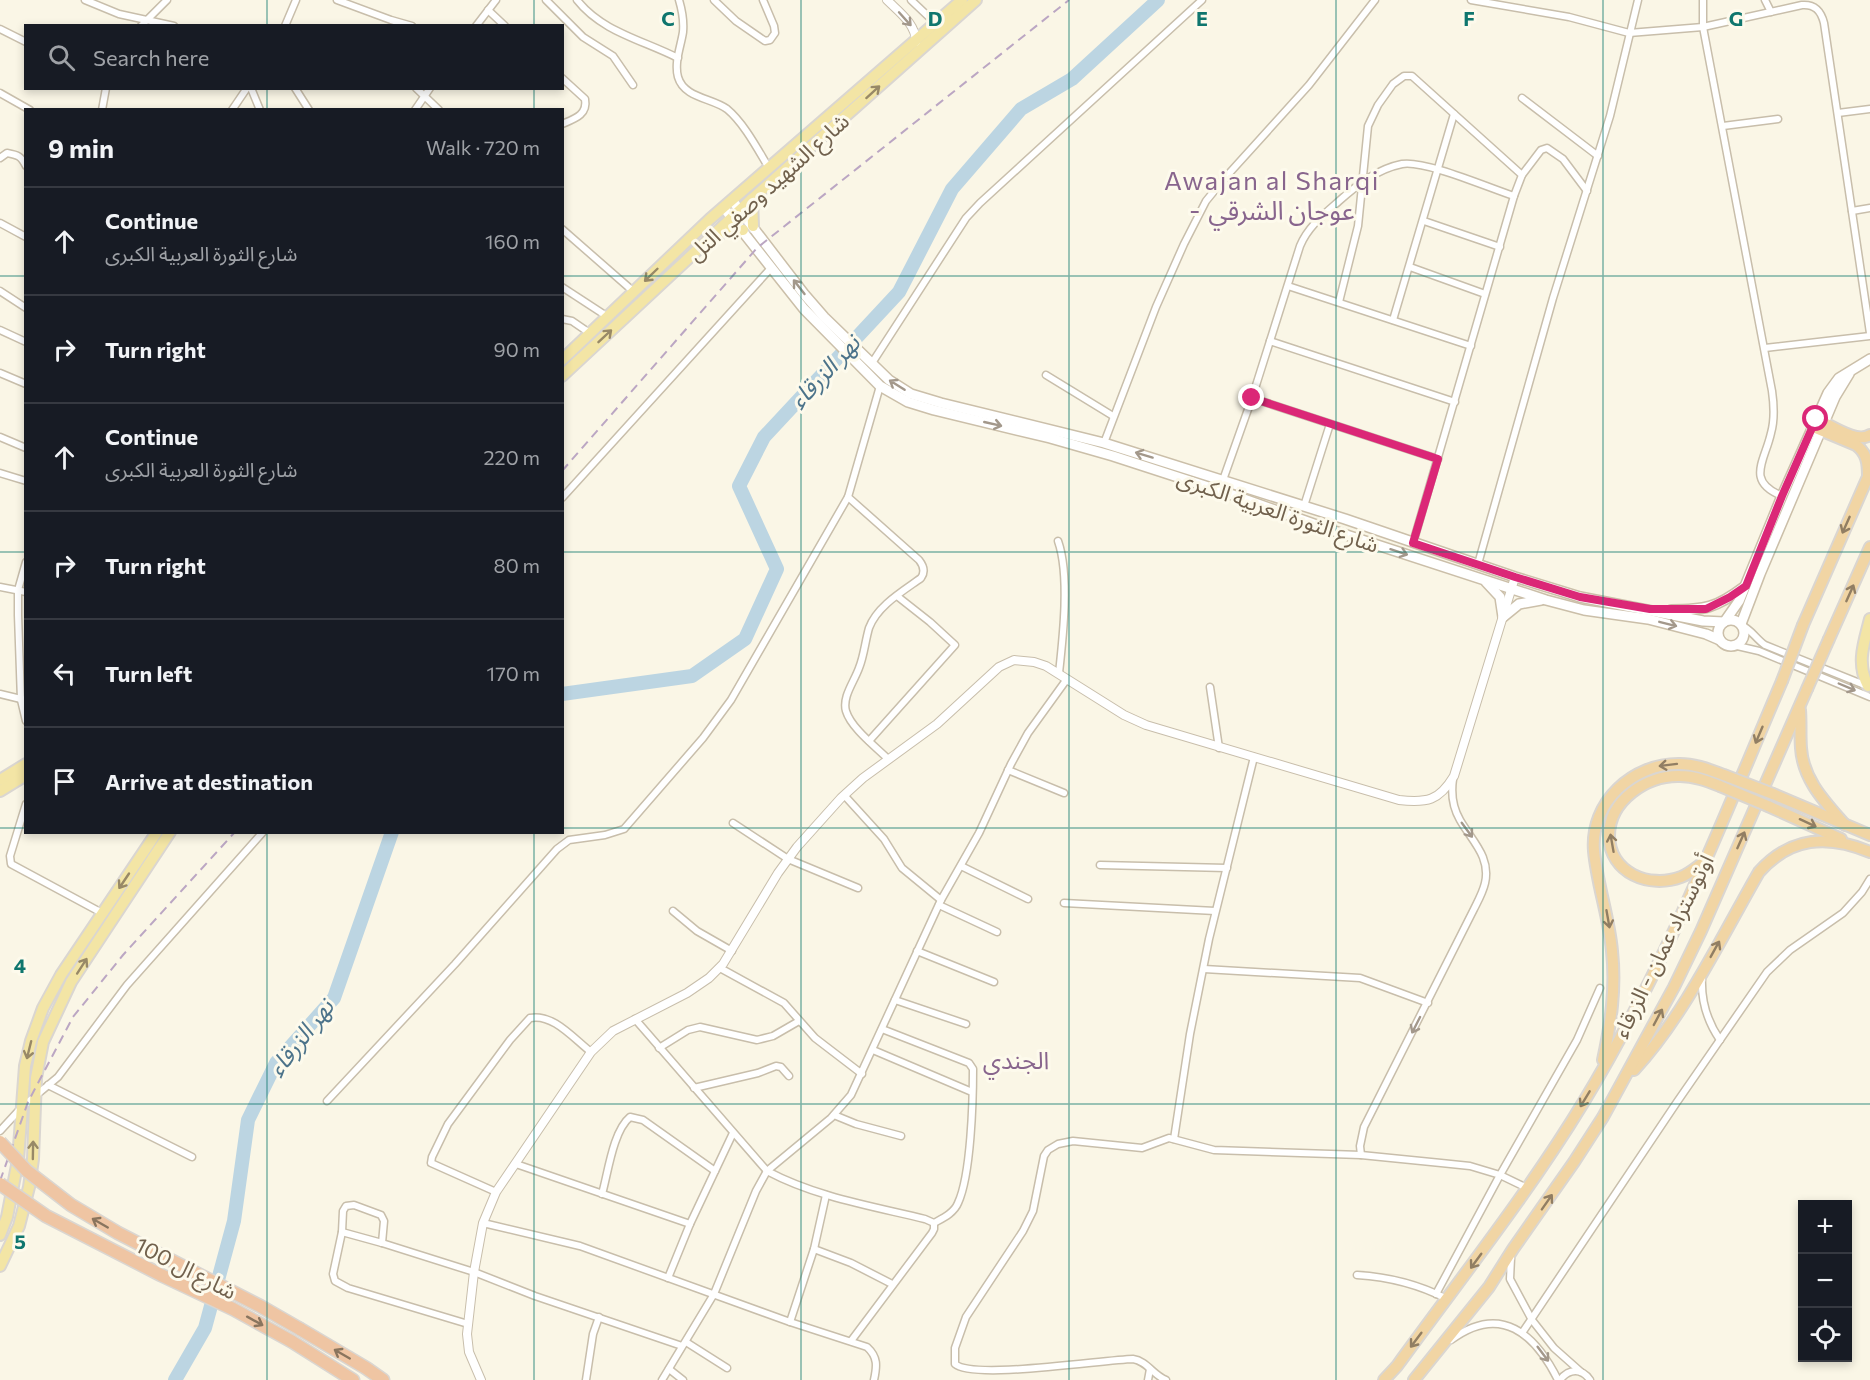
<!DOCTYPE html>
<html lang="en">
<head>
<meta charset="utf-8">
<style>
  body { margin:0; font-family:Commissioner,"Noto Sans Arabic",sans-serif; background:#20242c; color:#f1f3f6 }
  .controls { position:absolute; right:18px; bottom:18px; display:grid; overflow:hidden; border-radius:0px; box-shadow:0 3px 9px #0003 }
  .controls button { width:54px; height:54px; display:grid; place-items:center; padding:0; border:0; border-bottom:2px solid #363941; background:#171b24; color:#f1f3f6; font:30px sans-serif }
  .stop { position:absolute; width:18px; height:18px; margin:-14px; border:4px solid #db2777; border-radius:50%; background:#fff }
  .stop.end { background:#db2777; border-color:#fff; box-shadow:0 2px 6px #0008 }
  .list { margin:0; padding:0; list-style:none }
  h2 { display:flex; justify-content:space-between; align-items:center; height:78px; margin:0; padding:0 24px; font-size:26px }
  h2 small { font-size:20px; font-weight:400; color:#9ea1a6 }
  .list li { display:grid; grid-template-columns:39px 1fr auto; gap:18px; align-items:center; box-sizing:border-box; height:108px; padding:0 24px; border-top:2px solid #363941 }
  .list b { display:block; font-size:22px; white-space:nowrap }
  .list p { margin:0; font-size:20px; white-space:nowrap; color:#9ea1a6 }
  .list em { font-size:20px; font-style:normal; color:#9ea1a6 }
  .icon { flex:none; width:33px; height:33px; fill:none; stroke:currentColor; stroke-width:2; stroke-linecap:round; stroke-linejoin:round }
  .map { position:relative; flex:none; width:1870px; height:1380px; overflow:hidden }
  .search { position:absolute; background:#171b24; box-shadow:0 3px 9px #0003; left:24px; top:24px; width:540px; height:66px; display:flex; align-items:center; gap:15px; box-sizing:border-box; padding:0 21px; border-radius:0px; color:#9ea1a6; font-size:22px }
  .panel { position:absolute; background:#171b24; box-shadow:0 3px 9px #0003; left:24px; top:108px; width:540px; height:726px; border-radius:0px }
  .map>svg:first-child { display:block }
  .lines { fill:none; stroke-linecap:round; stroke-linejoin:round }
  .river { stroke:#bcd5e2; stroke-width:14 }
  .minor-casing { stroke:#c8beab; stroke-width:9 }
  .tertiary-casing { stroke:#c8beab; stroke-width:10 }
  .secondary-casing { stroke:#cbbfa9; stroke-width:12 }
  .primary-casing { stroke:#dad6d1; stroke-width:14 }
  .trunk-casing { stroke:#dad6d1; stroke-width:14 }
  .motorway-casing { stroke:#dad6d1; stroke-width:15 }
  .minor { stroke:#fff; stroke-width:6 }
  .tertiary { stroke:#fff; stroke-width:8 }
  .secondary { stroke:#fff; stroke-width:9 }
  .primary { stroke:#f3e5a5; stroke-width:10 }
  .trunk { stroke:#f1d5a4; stroke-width:10 }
  .motorway { stroke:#efc5a3; stroke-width:12 }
  .rail { stroke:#bba6c3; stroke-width:2; stroke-dasharray:9 6; stroke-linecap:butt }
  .trunk-bridge-casing { stroke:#dad6d1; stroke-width:14; stroke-linecap:butt }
  .motorway-bridge-casing { stroke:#dad6d1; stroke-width:15; stroke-linecap:butt }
  .trunk-bridge { stroke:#f1d5a4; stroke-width:10 }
  .motorway-bridge { stroke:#efc5a3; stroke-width:12 }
  .oneway { stroke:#a3988b }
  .oneway2 { stroke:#988967 }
  .oneway3 { stroke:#917e63 }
  .oneway4 { stroke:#8a755e }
  .route { stroke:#db2777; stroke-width:8 }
  .grid { fill:none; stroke:#0f766e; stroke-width:1.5; stroke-opacity:0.55 }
  .labels { text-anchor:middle; stroke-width:6; stroke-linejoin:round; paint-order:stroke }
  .street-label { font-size:22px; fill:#71614d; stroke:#fdfaec }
  .water-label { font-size:24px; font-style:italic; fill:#4c738a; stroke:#fdfaec }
  .neighbourhood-label { font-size:24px; fill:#88658d; stroke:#fdfaec }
  .quarter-label { font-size:26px; letter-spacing:1.5px; fill:#88658d; stroke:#fdfaec }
  .grid-label { font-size:20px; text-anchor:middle; font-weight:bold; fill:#0f766e; stroke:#fdfaec; stroke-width:6; stroke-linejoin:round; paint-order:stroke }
</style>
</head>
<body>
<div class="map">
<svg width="1870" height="1380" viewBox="0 0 1870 1380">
  <rect width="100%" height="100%" fill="#faf6e6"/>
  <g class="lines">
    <!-- river -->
    <g class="river">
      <path d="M562 694 692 676 745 639 777 569 739 486 764 437 899 292 952 189 1021 109 1072 79 1158 0"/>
      <path d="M175 1380 205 1328 234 1221 248 1120 276 1063 334 998 392 832"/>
    </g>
    <defs>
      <g id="minor">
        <path d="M85 0 119 14 174 26"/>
        <path d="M337 0 391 20 412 26"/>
        <path d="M546 0 583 37 613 56 633 85"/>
        <path d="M577 0C602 32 643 40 678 58"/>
        <path d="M679 0C682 10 684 21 683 32 681 46 674 62 678 77 684 98 712 98 727 109 744 123 758 150 769 168"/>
        <path d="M714 0 736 21 765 41 770 40 775 33 774 26 763 0"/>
        <path d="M911 0 930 18 939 20"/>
        <path d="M1471 0 1569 17 1629 33 1703 27 1802 5C1815 4 1821 11 1824 23L1870 333"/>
        <path d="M1703 0V27L1772 391C1774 405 1775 419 1771 433 1765 461 1745 481 1782 496"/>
        <path d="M1765 0 1771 12"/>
        <path d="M488 10 505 26"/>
        <path d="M141 26 167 0"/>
        <path d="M285 26 296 0"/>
        <path d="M476 26 496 0"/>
        <path d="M0 29 26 42"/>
        <path d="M562 78 585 99C588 115 574 119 562 124"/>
        <path d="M251 88 260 110"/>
        <path d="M295 88 309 110"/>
        <path d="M416 88 439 110"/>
        <path d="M0 93 30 110"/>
        <path d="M1522 98 1598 156"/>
        <path d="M102 110 106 88"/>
        <path d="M232 110 247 88"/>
        <path d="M415 110 430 88"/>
        <path d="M1838 113 1870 109"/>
        <path d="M1723 126 1778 119"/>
        <path d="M0 158 7 153C18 155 21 156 26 166"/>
        <path d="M1522 175 1541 150 1547 148 1563 159 1587 191"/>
        <path d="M1852 211 1870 208"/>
        <path d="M1424 221 1500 247"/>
        <path d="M0 223 26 237"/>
        <path d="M562 229 634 292"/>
        <path d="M1410 267 1485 294"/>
        <path d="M1288 286 1471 346"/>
        <path d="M562 287 608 317"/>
        <path d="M0 291 26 308"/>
        <path d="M1339 302 1358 226 1368 126 1378 105 1393 84 1404 76H1412L1522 175 1514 196 1413 543"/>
        <path d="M562 319 572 321 591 334"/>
        <path d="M1393 320 1454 114"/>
        <path d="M0 330 26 342"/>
        <path d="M1270 341 1455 402"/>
        <path d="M1765 348 1870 336"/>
        <path d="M872 363 966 218 980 203 1202 0"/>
        <path d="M0 373 26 384"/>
        <path d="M1046 375 1113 416"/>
        <path d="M880 386 848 497 919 560C923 565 926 571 921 578 903 591 877 606 869 628 865 642 864 656 859 668 854 682 842 697 846 711 851 728 876 747 888 759"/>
        <path d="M1252 398 1438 459"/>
        <path d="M0 437 26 448"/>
        <path d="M1104 443 1156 307 1184 244 1206 201 1224 179 1309 85 1375 0"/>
        <path d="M0 473 26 481"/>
        <path d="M1223 480 1252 398 1300 246C1308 227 1323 215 1339 201 1357 185 1377 169 1402 164 1425 160 1489 188 1514 196"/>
        <path d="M562 498 771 268"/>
        <path d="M1304 506 1330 424"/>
        <path d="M1058 541C1070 575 1063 637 1059 673"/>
        <path d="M26 562 18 590V615L21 700 26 721"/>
        <path d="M1478 564 1553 298 1610 116 1638 0"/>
        <path d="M0 587 26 592"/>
        <path d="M1741 625C1751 629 1756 639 1765 645L1867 686"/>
        <path d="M1733 645 1759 651 1870 697"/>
        <path d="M1210 687 1219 748"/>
        <path d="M0 694 25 700"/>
        <path d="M869 741 955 645 930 622 897 596"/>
        <path d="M1008 770 1064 793"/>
        <path d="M844 795 884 839 902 868 941 900"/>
        <path d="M26 804 10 856 11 864 102 913"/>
        <path d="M733 823 788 859 858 888"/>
        <path d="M1100 865 1227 868"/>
        <path d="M961 866 1028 899"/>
        <path d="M1064 903 1215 911"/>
        <path d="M939 905 997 932"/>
        <path d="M673 911 697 931 732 951"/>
        <path d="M917 951 994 982"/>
        <path d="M720 968 784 1003 815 1038 862 1074"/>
        <path d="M1204 969 1360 978 1428 1003"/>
        <path d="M1702 978C1701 1001 1707 1021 1720 1040"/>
        <path d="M895 1000 966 1024"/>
        <path d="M635 1019 767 1171C816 1197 871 1206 925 1219L934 1223V1229L932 1233 851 1341"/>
        <path d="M882 1029 969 1063 973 1069C973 1101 971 1175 958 1203 954 1213 943 1218 934 1223"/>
        <path d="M659 1048 688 1030 700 1027 757 1040 773 1036 799 1021"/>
        <path d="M873 1050 972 1092"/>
        <path d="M48 1085 192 1157"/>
        <path d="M694 1088 758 1073 776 1066 781 1067 789 1076"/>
        <path d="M327 1101 455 964 557 849 569 840 605 835 624 829 703 738 731 700 848 497"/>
        <path d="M834 1115 856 1124 901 1136"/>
        <path d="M0 1131 22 1107 58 1077 127 985 263 832"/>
        <path d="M1174 1139 1190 1034 1209 939 1254 757"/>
        <path d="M1361 1155 1360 1146 1364 1127 1474 909C1478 901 1483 892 1485 883 1491 857 1472 841 1460 820 1453 808 1451 793 1453 779"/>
        <path d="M516 1164 690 1224"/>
        <path d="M496 1192 431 1163 432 1157 448 1124 510 1040 530 1018C553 1013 574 1039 591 1052"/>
        <path d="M602 1194C608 1173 613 1131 630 1117L643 1120 715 1171"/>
        <path d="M483 1223 580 1246 790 1322 867 1347C878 1357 877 1366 874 1380"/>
        <path d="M342 1232 382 1243 474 1272 535 1296 682 1346"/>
        <path d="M382 1243 384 1221 381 1215 354 1205 346 1206 343 1211 342 1232 333 1274 335 1281 348 1288 468 1324"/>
        <path d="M814 1249 851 1263 892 1284"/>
        <path d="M1511 1258 1510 1279 1532 1320 1554 1348 1581 1372"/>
        <path d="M1357 1275C1390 1277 1418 1284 1447 1299"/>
        <path d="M668 1278 690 1224 733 1133"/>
        <path d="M1436 1294 1500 1175 1577 1040 1600 988"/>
        <path d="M790 1322 814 1249 826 1195"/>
        <path d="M1522 1333 1677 1102 1767 972 1790 950 1843 913 1862 892 1870 879"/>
        <path d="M1451 1340C1501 1303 1535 1334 1558 1380"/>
        <path d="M686 1342 727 1368"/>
        <path d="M669 1369 683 1380"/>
        <path d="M586 1380 593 1334 599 1317"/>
        <path d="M662 1380 714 1294 756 1191 767 1171 831 1118 851 1095 941 900 979 833 1011 764 1028 733 1067 679"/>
        <path d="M1148 1380 1150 1369"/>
        <path d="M1166 1380C1153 1375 1147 1361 1133 1359 1101 1360 973 1380 955 1364V1348L966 1317 1023 1231 1033 1211 1044 1156 1048 1150 1058 1144 1073 1141 1142 1148 1169 1138 1214 1150 1361 1155 1441 1163 1470 1166 1500 1175 1527 1188"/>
        <path d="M1560 1380C1569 1368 1582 1368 1590 1380"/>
      </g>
      <g id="tertiary">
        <path d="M887 0C899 12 916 24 916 42"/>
        <path d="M481 1380 469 1352 467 1334 474 1272 483 1223 496 1192 591 1052 613 1031 687 993 709 978 723 964 778 873 797 847 841 798 863 778 937 724 999 667 1014 660 1034 662 1046 666 1124 715 1146 725 1399 800C1427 803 1439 801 1454 776L1515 577"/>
      </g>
      <g id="secondary">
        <path d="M732 200 804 294 824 317 889 380 911 394 941 403 1104 443 1345 519 1515 577 1580 597 1703 621 1724 622"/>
        <path d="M724 208 804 309 880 386 908 402 934 410 1050 438 1113 456 1230 494 1325 528 1546 600 1584 610 1648 619 1706 634 1720 640"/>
        <path d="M1486 582 1500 597 1503 617"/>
        <path d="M1671 610C1705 610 1716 608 1744 587"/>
        <path d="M1503 617 1519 604 1541 600"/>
        <circle cx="1731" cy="633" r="13"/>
        <path d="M1725 621 1739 601 1782 496 1828 393 1839 378 1870 359"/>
        <path d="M1741 624 1760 574 1835 397 1849 374"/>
      </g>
      <g id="primary">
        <path d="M752 199 753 226"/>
        <path d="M718 234 727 231 743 230"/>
        <path d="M562 360 710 219 962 0"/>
        <path d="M562 376 752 199 976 0"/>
        <path d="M1868 686C1856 663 1864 643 1870 619"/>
        <path d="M0 780 26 764"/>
        <path d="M0 791 26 775"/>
        <path d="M0 1235 7 1217 18 1160 25 1066 31 1041 43 1008 61 975 157 832"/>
        <path d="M0 1266 19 1226 29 1187 33 1159 36 1078 43 1042 71 982 170 832"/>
      </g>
      <g id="trunk">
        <path d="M1816 419C1831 425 1856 444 1870 435"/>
        <path d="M1813 427 1856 445C1867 453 1868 463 1868 476"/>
        <path d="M1803 625 1870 472"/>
        <path d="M1829 639 1870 547"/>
        <path d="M1800 710C1801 722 1800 735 1801 748 1803 780 1825 802 1845 825"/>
        <path d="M1773 794 1870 835"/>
        <path d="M1768 806 1841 839"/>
        <path d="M1704 862C1697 867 1689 874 1681 877 1649 889 1610 873 1609 836 1609 800 1647 775 1680 776 1694 776 1707 781 1720 786"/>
        <path d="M1603 1060C1611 1023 1616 988 1612 951 1609 917 1597 884 1594 851 1590 802 1633 763 1680 764 1696 764 1710 770 1724 775"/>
        <path d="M1634 1070C1684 1016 1722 936 1759 872 1790 837 1827 834 1870 852"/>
        <path d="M1384 1380 1397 1366C1460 1279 1527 1195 1583 1103 1664 970 1721 824 1782 681"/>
        <path d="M1414 1380 1489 1287 1513 1249 1574 1162 1603 1117 1674 987 1701 931 1807 689"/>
      </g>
      <g id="motorway">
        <path d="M300 1329 366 1368 383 1380"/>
        <path d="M291 1341 353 1380"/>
      </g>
    </defs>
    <!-- minor casing -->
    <use href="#minor" class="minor-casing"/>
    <!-- tertiary casing -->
    <use href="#tertiary" class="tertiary-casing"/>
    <!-- secondary casing -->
    <use href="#secondary" class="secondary-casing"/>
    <!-- primary casing -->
    <use href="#primary" class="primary-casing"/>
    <!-- trunk casing -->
    <use href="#trunk" class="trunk-casing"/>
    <!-- motorway casing -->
    <use href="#motorway" class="motorway-casing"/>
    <!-- minor -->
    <use href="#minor" class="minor"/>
    <!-- tertiary -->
    <use href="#tertiary" class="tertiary"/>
    <!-- secondary -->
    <use href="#secondary" class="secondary"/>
    <!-- primary -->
    <use href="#primary" class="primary"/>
    <!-- trunk -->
    <use href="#trunk" class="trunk"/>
    <!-- motorway -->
    <use href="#motorway" class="motorway"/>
    <!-- rail -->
    <g class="rail">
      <path d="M562 471 757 248 1069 0"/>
      <path d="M0 1181 28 1102 73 1017 123 955 235 832"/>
    </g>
    <defs>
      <g id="trunk-bridge">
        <path d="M1782 681 1803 625"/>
        <path d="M1807 689 1829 639"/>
        <path d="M1724 775 1773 794"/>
        <path d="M1720 786 1768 806"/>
      </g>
      <g id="motorway-bridge">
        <path d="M0 1142 27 1171 71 1205 118 1233 260 1306 300 1329"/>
        <path d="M0 1184 46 1216 161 1275 233 1309 291 1341"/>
      </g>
    </defs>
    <!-- trunk-bridge casing -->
    <use href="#trunk-bridge" class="trunk-bridge-casing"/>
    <!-- motorway-bridge casing -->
    <use href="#motorway-bridge" class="motorway-bridge-casing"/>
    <!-- trunk-bridge -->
    <use href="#trunk-bridge" class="trunk-bridge"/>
    <!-- motorway-bridge -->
    <use href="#motorway-bridge" class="motorway-bridge"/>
  </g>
  <!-- one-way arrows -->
  <defs><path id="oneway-shaft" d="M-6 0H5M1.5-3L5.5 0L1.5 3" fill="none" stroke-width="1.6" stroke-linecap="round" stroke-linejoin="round" transform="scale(1.5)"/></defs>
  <g class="oneway">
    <use href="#oneway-shaft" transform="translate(905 19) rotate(48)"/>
    <use href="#oneway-shaft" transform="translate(799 287) rotate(-128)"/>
    <use href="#oneway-shaft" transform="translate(897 385) rotate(-148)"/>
    <use href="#oneway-shaft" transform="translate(993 424) rotate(13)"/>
    <use href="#oneway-shaft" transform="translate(1144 455) rotate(-163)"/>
    <use href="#oneway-shaft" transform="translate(1399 552) rotate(18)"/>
    <use href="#oneway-shaft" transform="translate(1668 624) rotate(14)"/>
    <use href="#oneway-shaft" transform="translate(1847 687) rotate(23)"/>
    <use href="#oneway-shaft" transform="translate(1467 830) rotate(54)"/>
    <use href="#oneway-shaft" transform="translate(1416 1025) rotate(117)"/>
    <use href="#oneway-shaft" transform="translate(1543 1354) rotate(53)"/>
  </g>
  <g class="oneway2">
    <use href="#oneway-shaft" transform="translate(873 92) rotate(-42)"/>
    <use href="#oneway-shaft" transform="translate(651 275) rotate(136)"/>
    <use href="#oneway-shaft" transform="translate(605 336) rotate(-43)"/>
    <use href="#oneway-shaft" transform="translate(124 881) rotate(124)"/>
    <use href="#oneway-shaft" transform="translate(82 966) rotate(-57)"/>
    <use href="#oneway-shaft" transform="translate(29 1050) rotate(104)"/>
    <use href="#oneway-shaft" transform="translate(33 1150) rotate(-89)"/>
  </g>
  <g class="oneway3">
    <use href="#oneway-shaft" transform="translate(1846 525) rotate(114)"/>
    <use href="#oneway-shaft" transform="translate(1850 593) rotate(-66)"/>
    <use href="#oneway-shaft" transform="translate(1759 735) rotate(113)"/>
    <use href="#oneway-shaft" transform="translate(1668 765) rotate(173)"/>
    <use href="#oneway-shaft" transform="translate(1808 823) rotate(25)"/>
    <use href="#oneway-shaft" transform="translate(1741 840) rotate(-66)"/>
    <use href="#oneway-shaft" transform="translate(1612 843) rotate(-100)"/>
    <use href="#oneway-shaft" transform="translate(1608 919) rotate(80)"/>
    <use href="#oneway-shaft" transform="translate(1715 949) rotate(-61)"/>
    <use href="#oneway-shaft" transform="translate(1658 1017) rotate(-62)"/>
    <use href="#oneway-shaft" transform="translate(1585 1099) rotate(121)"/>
    <use href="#oneway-shaft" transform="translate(1547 1202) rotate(-55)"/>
    <use href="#oneway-shaft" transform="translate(1476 1261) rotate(126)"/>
    <use href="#oneway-shaft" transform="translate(1416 1340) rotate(127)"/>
  </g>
  <g class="oneway4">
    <use href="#oneway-shaft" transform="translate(100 1223) rotate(-150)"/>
    <use href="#oneway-shaft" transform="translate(255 1321) rotate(29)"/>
    <use href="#oneway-shaft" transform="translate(342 1354) rotate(-150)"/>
  </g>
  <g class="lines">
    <!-- route -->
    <path class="route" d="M1252 398 1438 459 1413 543 1515 577 1580 597 1650 609H1706L1730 597 1746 586 1782 496 1816 419"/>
  </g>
  <!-- grid -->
  <path class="grid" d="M267 0V26M534 0V26M801 0V1380M1069 0V1380M1336 0V1380M1603 0V1380M267 88V110M534 88V110M0 276H26M562 276H1870M0 552H26M562 552H1870M0 828H26M562 828H1870M267 832V1380M534 832V1380M0 1104H1870"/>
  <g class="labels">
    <!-- street labels -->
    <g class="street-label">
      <text transform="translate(768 187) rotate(-42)" y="8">شارع الشهيد وصفي التل</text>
      <text transform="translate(1278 511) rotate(19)" y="8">شارع الثورة العربية الكبرى</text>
      <text transform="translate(1663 946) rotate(-64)" y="8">أوتوستراد عمان - الزرقاء</text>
      <text transform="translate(186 1268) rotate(27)" y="8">شارع ال 100</text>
    </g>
    <!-- water labels -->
    <g class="water-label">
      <text transform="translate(825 372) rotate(-47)" y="8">نهر الزرقاء</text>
      <text transform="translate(301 1038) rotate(-52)" y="8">نهر الزرقاء</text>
    </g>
    <!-- neighbourhood labels -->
    <g class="neighbourhood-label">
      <text x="1016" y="1069">الجندي</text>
    </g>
    <!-- quarter labels -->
    <g class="quarter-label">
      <text x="1272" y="190">Awajan al Sharqi<tspan x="1272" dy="30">- عوجان الشرقي</tspan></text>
    </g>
  </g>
  <g class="grid-label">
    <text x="668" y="26">C</text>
    <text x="935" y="26">D</text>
    <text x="1202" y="26">E</text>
    <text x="1469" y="26">F</text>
    <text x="1736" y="26">G</text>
    <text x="20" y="973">4</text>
    <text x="20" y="1249">5</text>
  </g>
</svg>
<div class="controls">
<button>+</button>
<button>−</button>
<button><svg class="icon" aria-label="locate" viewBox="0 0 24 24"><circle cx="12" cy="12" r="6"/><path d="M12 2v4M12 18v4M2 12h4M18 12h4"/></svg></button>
</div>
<div class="stop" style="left:1816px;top:419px"></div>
<div class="stop end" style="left:1252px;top:398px"></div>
<div class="search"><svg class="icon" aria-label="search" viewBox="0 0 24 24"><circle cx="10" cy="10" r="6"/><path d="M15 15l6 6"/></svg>Search here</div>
<section class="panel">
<h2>9 min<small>Walk · 720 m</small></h2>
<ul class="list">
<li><svg class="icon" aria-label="ahead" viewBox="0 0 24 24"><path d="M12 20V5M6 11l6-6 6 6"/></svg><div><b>Continue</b><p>شارع الثورة العربية الكبرى</p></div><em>160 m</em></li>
<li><svg class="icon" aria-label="right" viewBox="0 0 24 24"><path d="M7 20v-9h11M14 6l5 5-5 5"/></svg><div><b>Turn right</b></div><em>90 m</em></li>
<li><svg class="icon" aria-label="ahead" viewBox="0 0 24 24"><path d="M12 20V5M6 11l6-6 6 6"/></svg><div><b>Continue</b><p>شارع الثورة العربية الكبرى</p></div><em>220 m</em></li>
<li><svg class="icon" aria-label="right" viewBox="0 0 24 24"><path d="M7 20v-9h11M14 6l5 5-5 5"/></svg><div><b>Turn right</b></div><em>80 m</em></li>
<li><svg class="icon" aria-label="left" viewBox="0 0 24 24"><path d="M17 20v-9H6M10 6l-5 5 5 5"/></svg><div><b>Turn left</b></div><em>170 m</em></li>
<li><svg class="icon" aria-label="arrive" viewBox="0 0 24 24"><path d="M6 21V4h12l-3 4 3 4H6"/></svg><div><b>Arrive at destination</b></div></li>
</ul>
</section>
</div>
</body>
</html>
